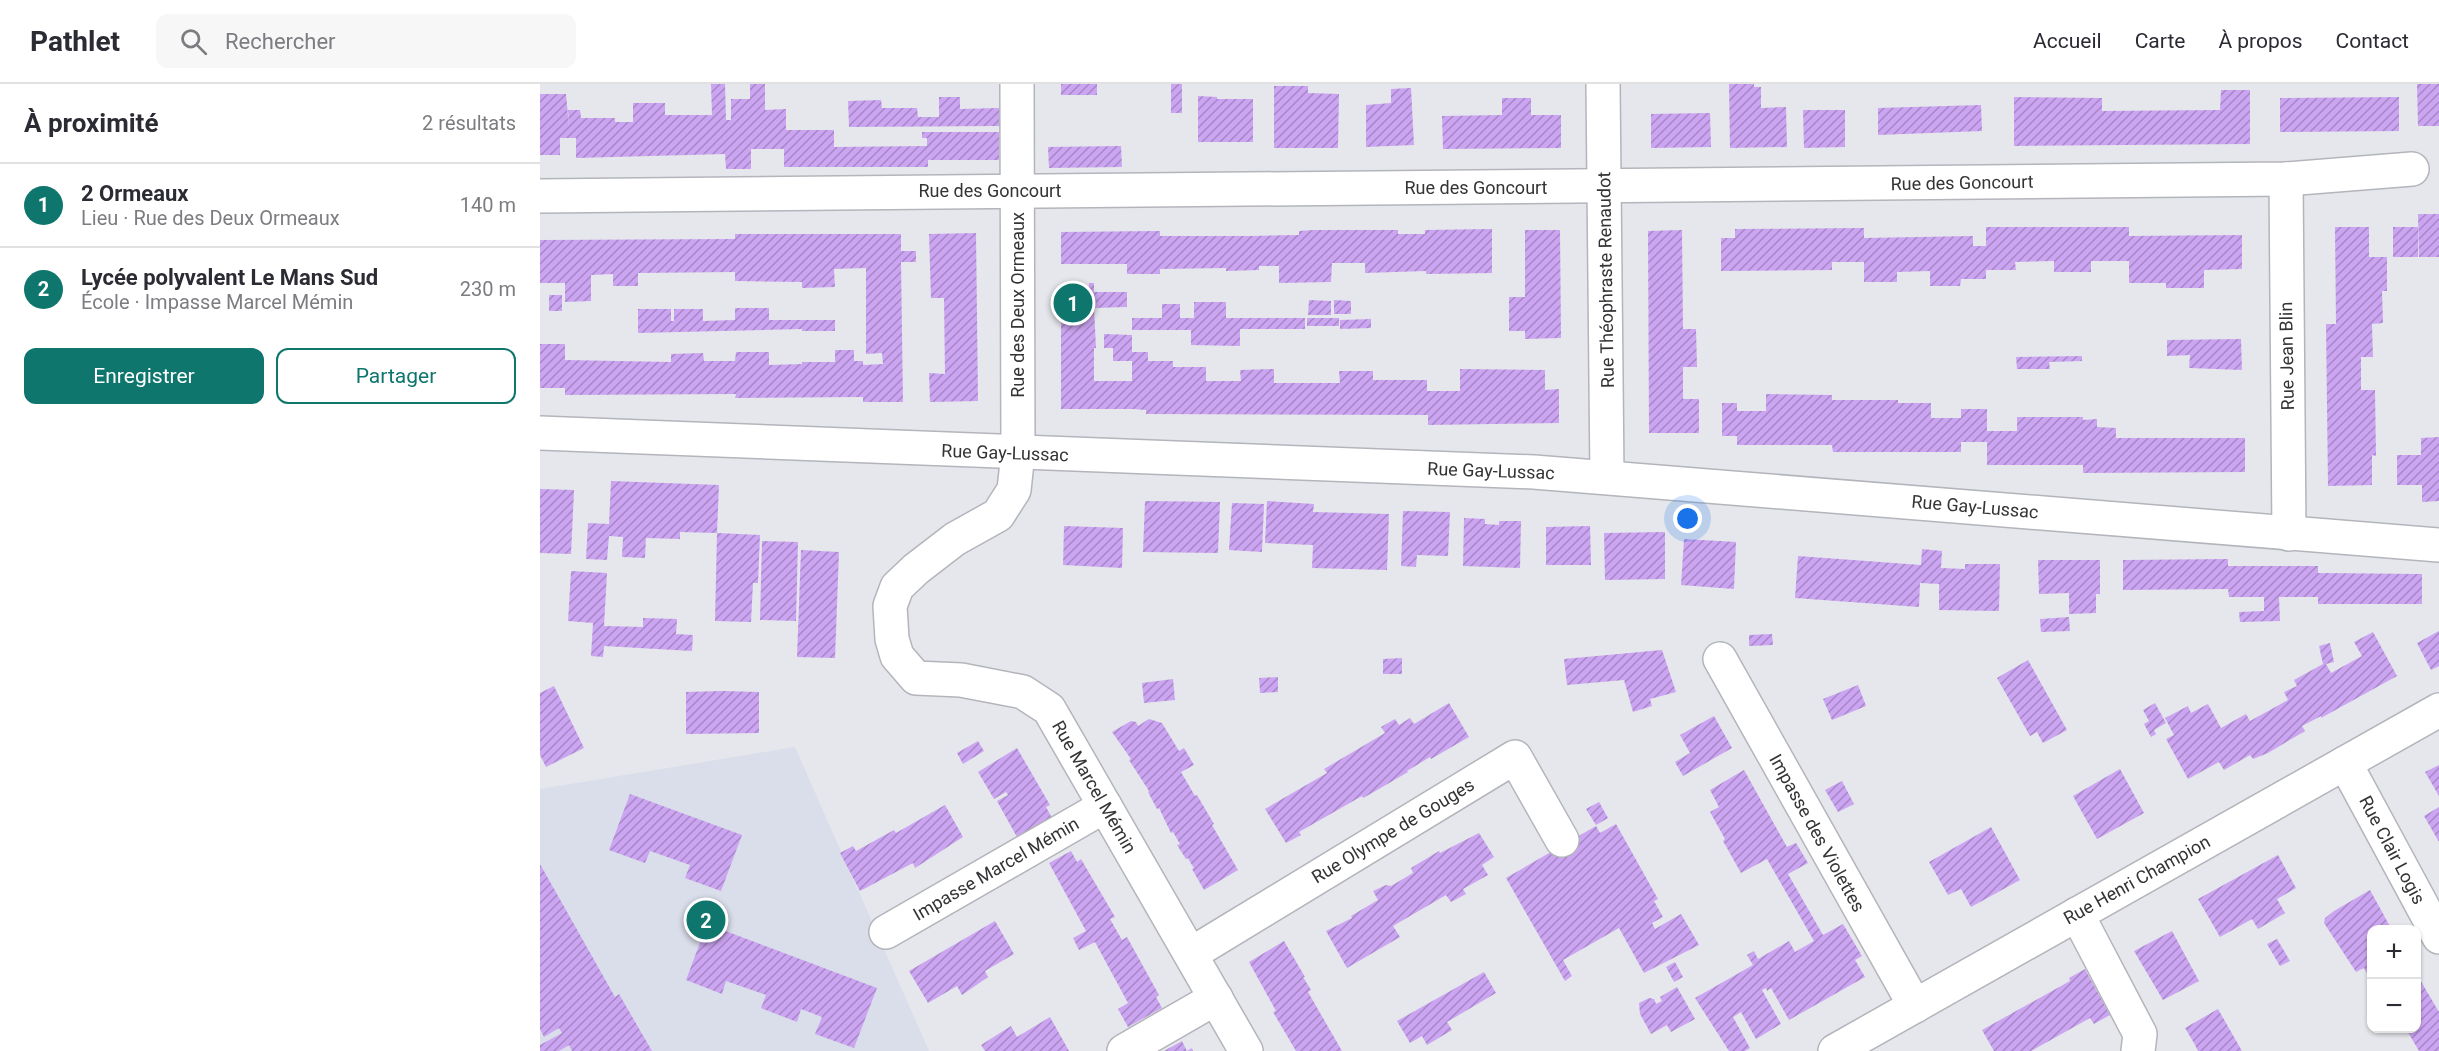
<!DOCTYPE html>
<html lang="fr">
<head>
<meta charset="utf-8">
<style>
  body { margin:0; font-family:Roboto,sans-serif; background:#f7f7f7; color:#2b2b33 }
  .controls { position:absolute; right:18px; bottom:18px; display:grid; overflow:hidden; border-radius:12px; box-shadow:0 2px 4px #0004 }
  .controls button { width:54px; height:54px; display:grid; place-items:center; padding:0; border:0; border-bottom:2px solid #e1e1e2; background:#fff; color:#2b2b33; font:30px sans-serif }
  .you { position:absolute; left:1148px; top:435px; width:21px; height:21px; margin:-15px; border:4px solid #fff; border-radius:50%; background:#1a73e8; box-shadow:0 0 0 9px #1a73e833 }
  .badge { display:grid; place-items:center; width:39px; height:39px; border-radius:50%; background:#0f766e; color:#fff; font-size:20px; font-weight:700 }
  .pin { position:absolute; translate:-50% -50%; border:3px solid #fff; box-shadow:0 2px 6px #0006 }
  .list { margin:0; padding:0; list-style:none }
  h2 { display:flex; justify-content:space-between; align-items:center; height:78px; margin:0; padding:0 24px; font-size:26px }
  h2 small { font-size:20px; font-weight:400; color:#7c7c81 }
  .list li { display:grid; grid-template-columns:39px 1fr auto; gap:18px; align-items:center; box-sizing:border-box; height:84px; padding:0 24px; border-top:2px solid #e1e1e2 }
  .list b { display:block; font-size:22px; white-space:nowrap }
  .list p { margin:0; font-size:20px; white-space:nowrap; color:#7c7c81 }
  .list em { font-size:20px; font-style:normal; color:#7c7c81 }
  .actions { display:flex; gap:12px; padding:18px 24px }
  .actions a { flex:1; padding:14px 0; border:2px solid #0f766e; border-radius:12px; text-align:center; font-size:21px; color:#0f766e }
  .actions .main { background:#0f766e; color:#fff }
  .icon { flex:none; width:33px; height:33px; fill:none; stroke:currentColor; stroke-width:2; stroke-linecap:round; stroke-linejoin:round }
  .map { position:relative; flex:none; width:1899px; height:967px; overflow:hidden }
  header { display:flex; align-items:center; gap:36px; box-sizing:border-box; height:84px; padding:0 30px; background:#fff; border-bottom:2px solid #e1e1e2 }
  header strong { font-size:28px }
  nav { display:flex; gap:33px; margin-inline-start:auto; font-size:21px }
  .search { width:420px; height:54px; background:#f7f7f7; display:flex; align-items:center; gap:15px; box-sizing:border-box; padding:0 21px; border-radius:12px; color:#7c7c81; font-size:22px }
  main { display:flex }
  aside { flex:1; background:#fff }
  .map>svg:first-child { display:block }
  .built { fill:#dadeeb }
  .building { fill:url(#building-hatch) }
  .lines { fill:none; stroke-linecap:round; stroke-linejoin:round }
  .minor-casing { stroke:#b3b5bb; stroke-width:36 }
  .tertiary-casing { stroke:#b3b5bb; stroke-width:36 }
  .minor { stroke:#fff; stroke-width:33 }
  .tertiary { stroke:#fff; stroke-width:33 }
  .labels { text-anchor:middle; stroke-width:5; stroke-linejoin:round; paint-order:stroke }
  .street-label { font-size:18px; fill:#343437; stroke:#fff }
</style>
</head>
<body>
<header>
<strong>Pathlet</strong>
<div class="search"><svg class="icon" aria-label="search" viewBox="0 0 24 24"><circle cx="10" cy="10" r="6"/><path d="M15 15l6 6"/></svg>Rechercher</div>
<nav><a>Accueil</a><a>Carte</a><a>À propos</a><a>Contact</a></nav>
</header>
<main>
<aside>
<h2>À proximité<small>2 résultats</small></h2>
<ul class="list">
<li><span class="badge">1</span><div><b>2 Ormeaux</b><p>Lieu · Rue des Deux Ormeaux</p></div><em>140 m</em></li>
<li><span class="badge">2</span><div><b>Lycée polyvalent Le Mans Sud</b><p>École · Impasse Marcel Mémin</p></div><em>230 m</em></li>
</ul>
<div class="actions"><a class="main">Enregistrer</a><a>Partager</a></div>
</aside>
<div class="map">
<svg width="1899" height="967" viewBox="0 0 1899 967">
  <defs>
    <pattern id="building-hatch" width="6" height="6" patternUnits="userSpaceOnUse" patternTransform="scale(1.5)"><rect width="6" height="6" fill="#cca5f2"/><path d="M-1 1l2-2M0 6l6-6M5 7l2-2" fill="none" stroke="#a687c5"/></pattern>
  </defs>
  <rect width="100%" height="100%" fill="#e5e7ec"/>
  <!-- built -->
  <path class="built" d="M255 663 389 967H0V705Z"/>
  <!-- building -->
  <g class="building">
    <path d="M171 0H185L186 36H191V15H210V0H225V26L246 25V46H294V63L387 62V54H382V48H459V76H388V83H244V65H211V85H186L185 70 36 74V54H20V71H0V10H26L29 43 28 26H40L41 34H75V38H93V19H125V31H172Z"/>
    <rect x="521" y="0" width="36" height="11"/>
    <rect x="631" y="0" width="11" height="29"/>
    <path d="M1189 0H1214V3H1221V24L1246 23 1247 63 1190 64Z"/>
    <path d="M1877 0H1899V42H1878Z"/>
    <path d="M734 2H768V9L799 10 798 64H734Z"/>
    <path d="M871 4 874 61 826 63V21L851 19V5Z"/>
    <path d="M1681 6H1710V60L1474 62V13L1562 14V27L1680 26Z"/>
    <path d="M658 12 677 13V15H713V58H658Z"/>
    <path d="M399 13H420V25L459 24 460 42 309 43 308 17 341 16 342 24H377L378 33H399Z"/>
    <path d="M1859 13V47L1740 48V14Z"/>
    <path d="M962 14H991V31H1021V64L903 65 902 32 962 31Z"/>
    <path d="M1441 21 1442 47 1338 51V24Z"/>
    <path d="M1263 26H1305V63L1264 64Z"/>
    <path d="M1170 29 1171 63 1111 64V30Z"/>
    <path d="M581 62 582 83 509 84 508 63Z"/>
    <path d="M1878 130H1899V173H1879Z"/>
    <path d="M1446 143H1589V152L1702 151V185L1664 186V204H1626V199H1589V177H1551V188H1514V177L1475 178 1476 186H1446V195H1421L1420 202H1390V187L1357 188V198H1324V178H1292V186L1181 187V154H1195V145L1324 144V154L1433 152V162H1446Z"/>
    <path d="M1795 143H1829V173H1847V207H1842L1843 239 1832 240 1833 273H1821V306H1835L1836 372 1832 371V401L1788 402 1786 240H1796Z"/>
    <rect x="1853" y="143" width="25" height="30"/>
    <path d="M952 145V189L886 190V187L825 189V179H792L791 198 739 199V182H719V186L686 187V184L620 185V190H587V180H521V148L620 147V152H712L759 151V147L773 146H858V150H885V146Z"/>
    <path d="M985 146H1020L1021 254 985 255V247H969V213H985Z"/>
    <path d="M1142 146 1143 245H1156L1157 283H1143V315H1159V349H1109L1108 147Z"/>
    <path d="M436 149 438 317 390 318 389 289 405 290 404 214H391L389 150Z"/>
    <path d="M195 150H361V167H376V178H361L363 318H323V313L195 314 196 310 25 311V304H0V260H25V276L131 278V270L163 269 164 277H195L196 268H229V281L262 280V278H295V266H314V277H323V281L343 280 342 269 326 270V184L294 185 295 203 262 204V198L195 197V188L98 189V202H73V190L51 191V217L25 218V199H0V156L195 155Z"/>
    <path d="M549 199H554V208H587V223L554 224 556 264H554V297H592V277H573V264H564V250L592 251V268H608V277H633V283H666V297H701L700 286 734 285V299H800L799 287H833V296H887V307H920V285L1005 286V306L1019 305V339L888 341V331L606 330V326L593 325H521V205H549Z"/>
    <rect x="9" y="211" width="13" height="16"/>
    <path d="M769 216 791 217V231H768Z"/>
    <path d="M794 216 811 217V230H794Z"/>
    <path d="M654 218H686V234H765V245H700V262L651 261V246H592V234H622V220H640V234H654Z"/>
    <path d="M195 224H229V236H295V247H262V245L98 249V225H131V237H134V225H163V237L195 236Z"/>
    <rect x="767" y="234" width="32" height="8"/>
    <path d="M831 235V244L800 245V236Z"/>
    <path d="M1701 255 1702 286 1649 284 1650 271 1627 272V256Z"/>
    <path d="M1542 272V277L1509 278 1510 285H1477L1476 273Z"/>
    <path d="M1226 310 1292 311V316H1358V319H1391V334H1421V325H1447V347H1477V333H1543V336L1557 335V343L1576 344V354H1705V388L1543 389V381H1447V358H1421V368H1293L1292 361H1197V352H1182V319H1197V327H1226Z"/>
    <path d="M1899 353V417L1882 418V401H1857V371H1881V354Z"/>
    <path d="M71 397 179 401 177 449 140 448V455L106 454 105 474 82 473 83 453 69 452 67 476 46 475 48 439 69 440Z"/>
    <path d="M0 405 34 406 31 470 0 469Z"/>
    <path d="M605 417 680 418 678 469 603 468Z"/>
    <path d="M727 417 774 420 773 428 849 430 847 486 772 484 773 461 725 459Z"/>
    <path d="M692 419 724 420 722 468 689 466Z"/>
    <path d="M863 427 910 428 908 472 877 471 876 483 861 482Z"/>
    <path d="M924 434 945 435V440L959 441V437H981L980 484 923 482Z"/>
    <path d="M524 442 583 444 582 484 523 481Z"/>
    <path d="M1050 442 1051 481H1006V443Z"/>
    <path d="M1125 448V495L1065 496 1064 449Z"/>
    <path d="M177 449 220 451 218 499H213L211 538 175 537Z"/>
    <path d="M1144 455 1196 458 1194 505 1141 501Z"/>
    <path d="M222 457 258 458 256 537 220 536Z"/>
    <path d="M1382 465 1402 467 1401 484 1425 485V480H1460L1459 527 1399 526V500L1380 499 1379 523 1255 514 1258 472 1381 481Z"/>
    <path d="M261 466 299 468 295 574 257 573Z"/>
    <path d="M1688 475V482H1778V489L1882 490V520H1778V513H1739L1740 537 1700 538 1699 528 1724 527V513H1689L1688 505 1583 506V476Z"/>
    <path d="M1498 476H1560V510H1556V529L1529 530V509L1499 510Z"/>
    <path d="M31 487 67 489 64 542 103 543V534L137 535 136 550 153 551 152 567 64 562 63 573 51 572 53 539 28 537Z"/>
    <path d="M1529 533 1530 547 1501 548 1500 535Z"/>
    <path d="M1899 547V582L1891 586 1877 559Z"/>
    <path d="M1833 548 1857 592 1781 634V632L1762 642 1765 647 1728 669 1713 675 1710 671 1684 686 1679 678 1648 695 1626 655 1634 651 1625 634 1648 622 1651 629 1668 620 1681 644 1706 630 1710 637 1748 616 1744 608 1757 602 1754 596 1783 580 1779 562 1790 559 1794 578 1786 580 1791 589 1822 572 1814 558Z"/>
    <path d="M1232 550 1233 561 1209 562V551Z"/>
    <path d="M1122 566 1136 608 1110 615 1112 622 1093 628 1084 596 1027 601 1024 575Z"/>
    <path d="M862 574V590H843V575Z"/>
    <path d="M1488 576 1527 646 1503 659 1497 648 1490 652 1457 594Z"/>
    <path d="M738 593V608L720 609 719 594Z"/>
    <path d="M633 595 635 616 604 619 602 599Z"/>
    <path d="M1318 601 1326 622 1292 636 1283 615Z"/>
    <path d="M14 602 44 664 6 683 0 671V609Z"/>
    <path d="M182 607 219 608V649L146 650V608Z"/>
    <path d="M909 619 929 653 891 675 890 673 867 687 868 688 832 709 823 714 822 712 759 748 761 751 746 759 725 725 787 689 784 685 845 649 841 643 855 635 859 641 870 634 874 640Z"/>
    <path d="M1615 619 1626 639 1614 646 1616 650 1611 653 1604 640 1609 637 1603 626Z"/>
    <path d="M1174 632 1192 664 1143 692 1135 678 1150 669 1140 651Z"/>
    <path d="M609 635 622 639 639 667 644 664 654 681 641 688 655 712 657 711 674 740 672 741 698 786 664 806 652 785 654 784 650 778 648 774 646 775 637 761 640 760 633 748 631 749 619 724 617 725 608 708 609 707 589 676 591 675 572 648 591 637 596 638 598 642Z"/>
    <path d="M438 657 444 667 423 680 417 669Z"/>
    <path d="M477 664 510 721 506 723 512 734 477 753 457 717 468 711 466 708 454 715 438 688Z"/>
    <path d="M1899 681V712L1885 688Z"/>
    <path d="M1580 685 1604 729 1557 755 1533 712Z"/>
    <path d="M1204 686 1247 763 1256 759 1268 779 1248 790 1283 851 1303 840 1322 872 1315 876 1325 893 1249 936 1231 904 1227 907 1226 904 1222 906 1241 940 1216 955 1201 928 1193 933 1210 964 1205 967H1189L1155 914 1213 881 1207 871 1214 867 1218 875 1249 857 1255 868 1274 857 1227 775 1201 789 1183 757 1185 755 1170 728 1179 723 1170 706Z"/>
    <path d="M1302 697 1314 720 1298 728 1285 706Z"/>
    <path d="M90 710 202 751 181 807 145 794 150 781 110 767 105 779 69 766Z"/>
    <path d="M1059 718 1068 734 1056 741 1046 725Z"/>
    <path d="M405 721 423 753 375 784 373 779 320 807 300 769 313 762 316 767 354 746 356 749Z"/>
    <path d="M1899 723V758L1884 732Z"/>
    <path d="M1076 740 1118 815 1114 817 1123 833 1112 839 1115 845 1141 830 1159 861 1104 889 1079 844 1023 876 1032 892 1025 897 966 794 1056 742 1060 749Z"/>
    <path d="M1451 743 1480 796 1431 823 1421 805 1408 811 1389 778Z"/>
    <path d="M939 749 954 773 942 781 948 791 923 805 926 810 911 818 906 811 853 842 860 853 807 884 786 847 812 834 811 832 838 816 833 807 846 801 851 802 873 789 871 784 899 767 900 769Z"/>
    <path d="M531 767 537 778 541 775 575 833 570 835 582 856 587 853 619 911 616 913 622 924 588 943 578 925 588 919 555 858 539 866 533 854 546 847 509 779Z"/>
    <path d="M1738 771 1756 804 1737 815 1745 829 1718 845 1712 835 1680 853 1658 815Z"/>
    <path d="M0 780 75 913 79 910 112 967H32L29 961 19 967H0V961L22 949 19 944 4 953 0 945Z"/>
    <path d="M1830 806 1852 846H1832V892L1829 893 1824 884 1816 888 1784 839 1785 834 1794 827Z"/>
    <path d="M455 837 474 870 445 887 448 893 422 911 417 902 388 919 369 887Z"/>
    <path d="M167 840 337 904 314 964 275 950 282 933 261 925 257 938 221 924 226 911 186 897 182 910 146 896Z"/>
    <path d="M1632 847 1659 897 1623 916 1594 867Z"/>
    <path d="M1737 855 1750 877 1740 882 1727 860Z"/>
    <path d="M744 857 765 893H763L771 906 768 908 802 967H756L733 928 736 927 709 878Z"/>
    <path d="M1135 878 1143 893 1134 898 1126 883Z"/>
    <path d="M1545 885 1570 931 1554 940 1550 934 1491 967H1454L1442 946 1530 897 1529 894Z"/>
    <path d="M944 888 956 909 907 938 912 946 887 961 882 952 870 959 857 937Z"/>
    <path d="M1876 889 1899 928V967H1879L1866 945H1876Z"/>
    <path d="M1137 903 1155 935 1131 948 1127 941 1111 950 1100 930 1099 919 1109 914 1114 915 1116 920 1122 917 1120 913Z"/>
    <path d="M1678 925 1702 967H1658L1654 959 1645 944Z"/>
    <path d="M510 933 529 967H445L441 961 471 942 477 953Z"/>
    <path d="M642 957 647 967 652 964 653 967H624Z"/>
  </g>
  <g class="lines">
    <defs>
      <g id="minor">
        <path d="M477 0 478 369 474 406 458 431 415 455 376 485 357 503 350 522 352 555 357 572 376 594 421 596 483 608 509 625 706 967"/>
        <path d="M1063 0 1067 393"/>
        <path d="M1746 95 1749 450"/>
        <path d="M0 112 1746 95 1872 85"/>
        <path d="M0 349 994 388 1899 461"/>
        <path d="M1180 575 1375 922"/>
        <path d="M1805 679 1899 853"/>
        <path d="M1537 830 1600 950 1598 967"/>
        <path d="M346 848 565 722"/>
        <path d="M651 870 975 673 1022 756"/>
        <path d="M584 967 676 914"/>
      </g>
      <path id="tertiary" d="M1295 967 1899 626"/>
    </defs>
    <!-- minor casing -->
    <use href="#minor" class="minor-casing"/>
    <!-- tertiary casing -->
    <use href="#tertiary" class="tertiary-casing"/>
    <!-- minor -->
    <use href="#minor" class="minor"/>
    <!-- tertiary -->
    <use href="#tertiary" class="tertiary"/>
  </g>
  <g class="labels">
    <!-- street labels -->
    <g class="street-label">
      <text transform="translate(1422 99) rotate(-1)" y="6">Rue des Goncourt</text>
      <text x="936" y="110">Rue des Goncourt</text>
      <text x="450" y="113">Rue des Goncourt</text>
      <text transform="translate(1066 196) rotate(-91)" y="6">Rue Théophraste Renaudot</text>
      <text transform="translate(478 221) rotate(-90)" y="6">Rue des Deux Ormeaux</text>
      <text transform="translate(1747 272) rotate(-91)" y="6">Rue Jean Blin</text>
      <text transform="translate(465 369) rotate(2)" y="6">Rue Gay-Lussac</text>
      <text transform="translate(951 387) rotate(2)" y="6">Rue Gay-Lussac</text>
      <text transform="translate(1435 423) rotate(5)" y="6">Rue Gay-Lussac</text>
      <text transform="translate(554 703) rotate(60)" y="6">Rue Marcel Mémin</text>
      <text transform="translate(853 747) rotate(-31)" y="6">Rue Olympe de Gouges</text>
      <text transform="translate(1277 749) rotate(61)" y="6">Impasse des Violettes</text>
      <text transform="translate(1852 766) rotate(62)" y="6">Rue Clair Logis</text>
      <text transform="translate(456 785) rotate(-30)" y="6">Impasse Marcel Mémin</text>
      <text transform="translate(1597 796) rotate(-29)" y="6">Rue Henri Champion</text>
    </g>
  </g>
</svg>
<div class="controls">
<button>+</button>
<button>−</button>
</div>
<div class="you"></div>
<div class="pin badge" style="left:533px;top:219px">1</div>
<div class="pin badge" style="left:166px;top:836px">2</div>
</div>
</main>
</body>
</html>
